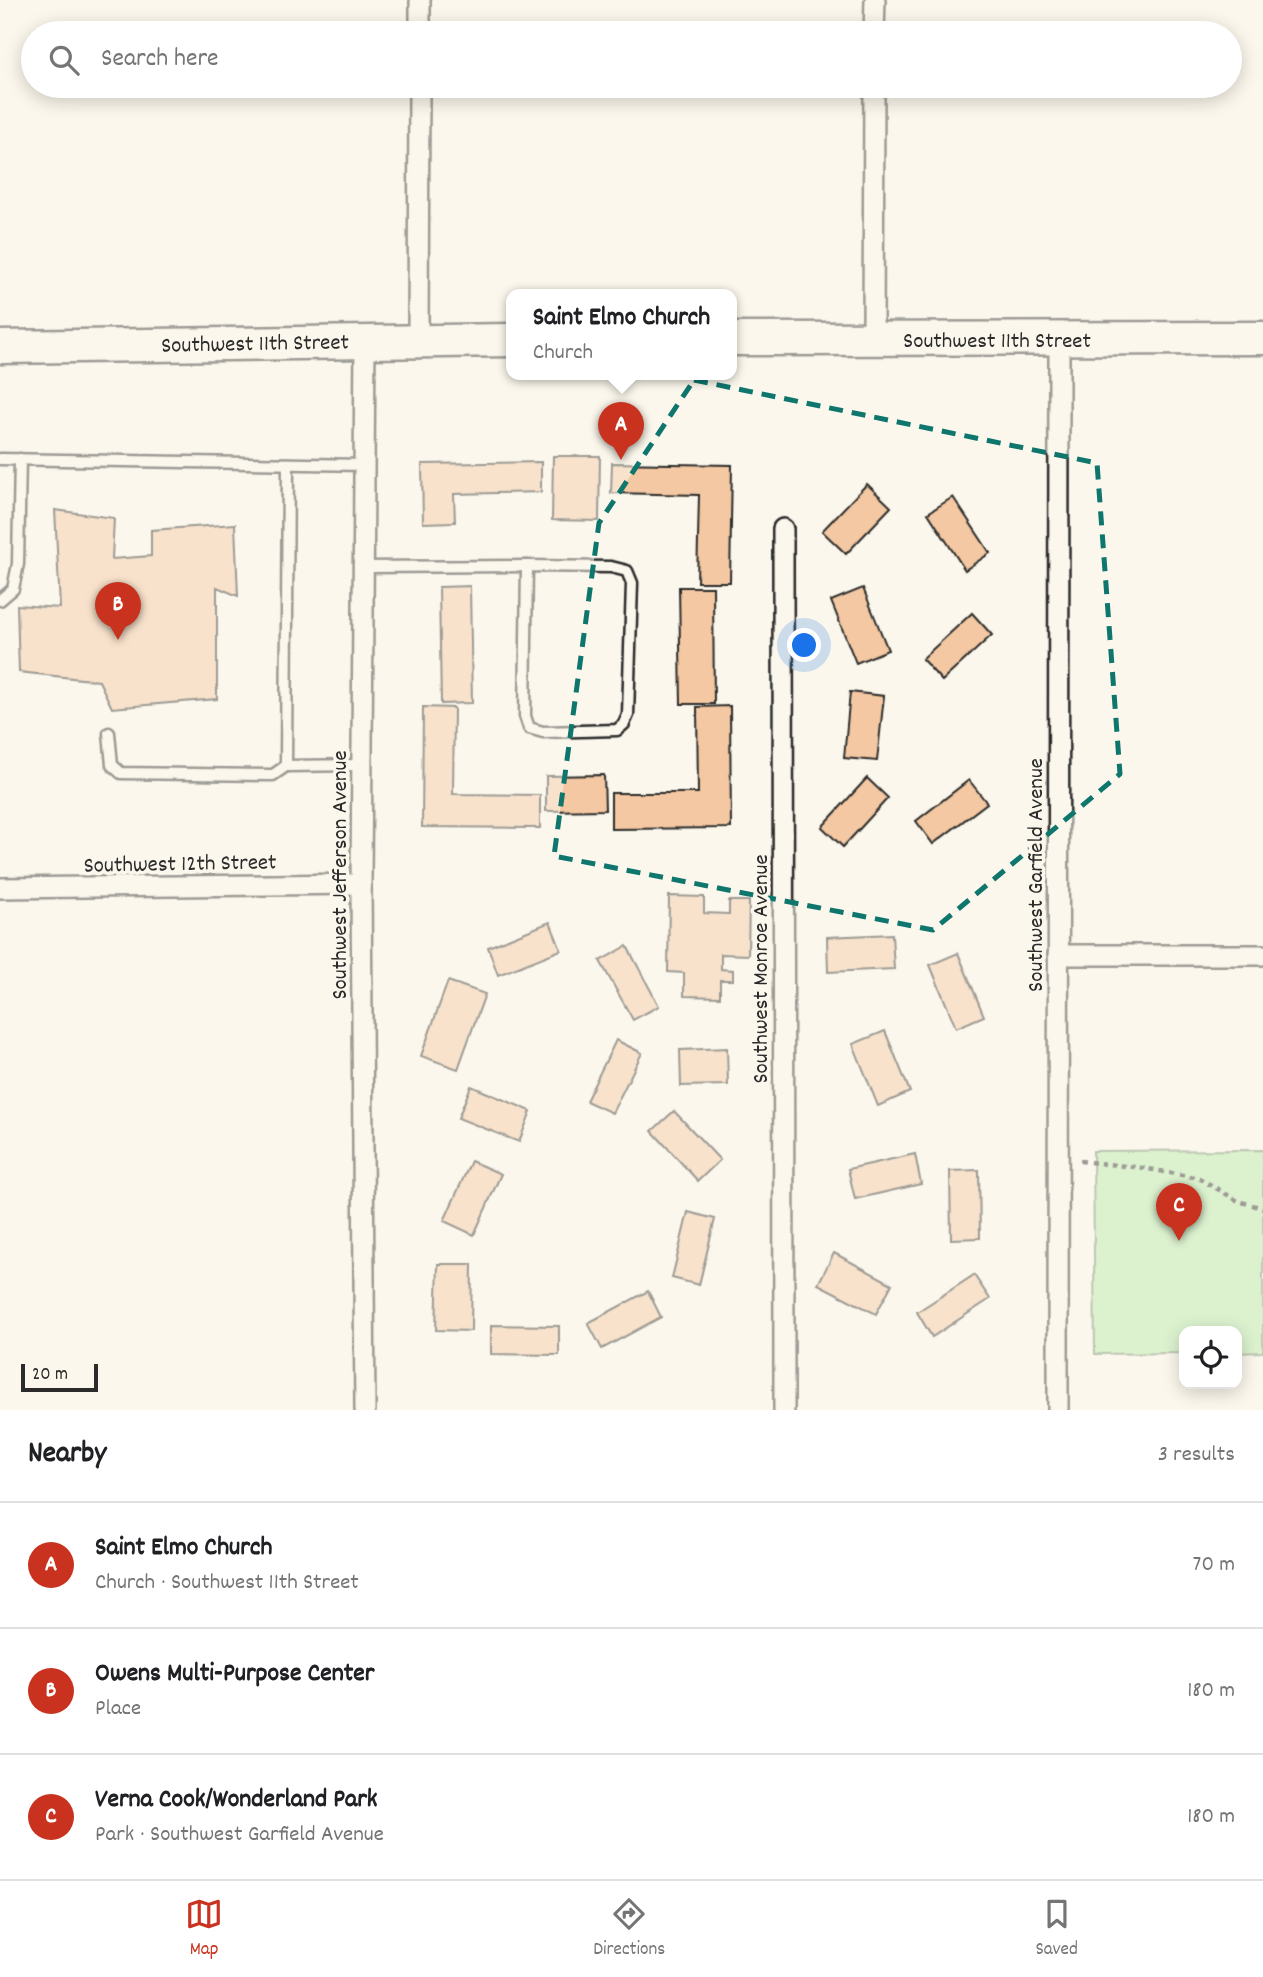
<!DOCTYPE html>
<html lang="en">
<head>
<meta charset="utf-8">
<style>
  body { margin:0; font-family:Dekko,sans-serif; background:#f6f6f6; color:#202124 }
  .controls { position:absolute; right:21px; bottom:21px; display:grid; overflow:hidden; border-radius:14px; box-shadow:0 4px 18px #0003 }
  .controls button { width:63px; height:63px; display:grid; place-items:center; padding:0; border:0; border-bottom:2px solid #e0e0e0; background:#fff; color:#202124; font:35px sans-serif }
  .scale { position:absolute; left:21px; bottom:18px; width:77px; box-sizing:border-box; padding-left:7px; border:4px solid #2b2b2b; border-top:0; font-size:19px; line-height:24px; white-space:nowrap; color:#2b2b2b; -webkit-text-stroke:5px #fbf7ec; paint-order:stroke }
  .you { position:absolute; left:805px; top:646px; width:24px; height:24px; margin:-18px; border:5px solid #fff; border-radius:50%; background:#1a73e8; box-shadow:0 0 0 10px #1a73e833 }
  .badge { display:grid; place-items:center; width:46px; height:46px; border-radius:50%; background:#c8321e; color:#fff; font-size:23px; font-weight:700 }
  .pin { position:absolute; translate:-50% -58px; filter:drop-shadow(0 2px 4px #0008) }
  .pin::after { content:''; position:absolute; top:37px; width:24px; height:21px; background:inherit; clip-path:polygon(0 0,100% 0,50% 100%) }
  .popup { position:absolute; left:506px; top:289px; width:231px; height:91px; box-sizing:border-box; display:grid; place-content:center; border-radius:14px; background:#fff; filter:drop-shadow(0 2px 5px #0005); font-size:23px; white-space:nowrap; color:#757577 }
  .popup b { font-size:26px; color:#202124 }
  .popup::after { content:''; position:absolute; left:50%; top:100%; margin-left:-14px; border:14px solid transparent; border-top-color:#fff }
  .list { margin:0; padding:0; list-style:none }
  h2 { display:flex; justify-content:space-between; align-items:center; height:91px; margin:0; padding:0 28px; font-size:30px }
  h2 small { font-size:23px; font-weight:400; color:#757577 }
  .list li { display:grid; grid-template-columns:46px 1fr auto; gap:21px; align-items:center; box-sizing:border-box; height:126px; padding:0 28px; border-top:2px solid #e0e0e0 }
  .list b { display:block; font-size:26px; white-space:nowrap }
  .list p { margin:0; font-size:23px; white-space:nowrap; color:#757577 }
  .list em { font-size:23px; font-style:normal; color:#757577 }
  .icon { flex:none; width:38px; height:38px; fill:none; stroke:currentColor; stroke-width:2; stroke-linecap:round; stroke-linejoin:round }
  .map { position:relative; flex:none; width:1263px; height:1410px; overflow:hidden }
  .search { position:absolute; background:#fff; box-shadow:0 4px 18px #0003; left:21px; right:21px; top:21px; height:77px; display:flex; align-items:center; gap:18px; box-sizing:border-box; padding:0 24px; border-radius:38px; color:#757577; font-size:26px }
  .sheet { height:469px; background:#fff }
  nav { display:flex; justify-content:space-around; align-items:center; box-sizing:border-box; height:98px; border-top:2px solid #e0e0e0; background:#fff; font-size:19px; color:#757577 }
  nav a { display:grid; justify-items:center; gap:4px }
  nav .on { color:#c8321e }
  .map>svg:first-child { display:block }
  .green { fill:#b7eaaa; stroke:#718a6a; stroke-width:2 }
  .building { fill:#f3c8a2; stroke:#2b2b2b; stroke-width:2 }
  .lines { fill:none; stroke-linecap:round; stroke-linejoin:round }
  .service-casing { stroke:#2b2b2b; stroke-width:15 }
  .minor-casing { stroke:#2b2b2b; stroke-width:24 }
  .primary-casing { stroke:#2b2b2b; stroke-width:37 }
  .path { stroke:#2b2b2b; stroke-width:4.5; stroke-dasharray:5 5; stroke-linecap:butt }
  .service { stroke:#fbf7ec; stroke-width:10 }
  .minor { stroke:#fbf7ec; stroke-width:19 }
  .primary { stroke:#fbf7ec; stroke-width:32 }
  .marked { fill:none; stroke:#0f766e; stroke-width:5; stroke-dasharray:14 9; stroke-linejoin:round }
  .labels { text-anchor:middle; stroke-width:7; stroke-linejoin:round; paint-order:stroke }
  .street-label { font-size:23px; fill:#2b2b2b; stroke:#fbf7ec }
</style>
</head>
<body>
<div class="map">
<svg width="1263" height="1410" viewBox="0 0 1263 1410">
  <rect width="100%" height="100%" fill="#fbf7ec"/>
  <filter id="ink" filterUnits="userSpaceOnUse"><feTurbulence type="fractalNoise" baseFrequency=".0143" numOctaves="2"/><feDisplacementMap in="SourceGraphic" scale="14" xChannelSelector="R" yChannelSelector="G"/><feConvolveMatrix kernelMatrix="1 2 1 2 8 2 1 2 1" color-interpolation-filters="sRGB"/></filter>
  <g filter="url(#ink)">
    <!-- green -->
    <path class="green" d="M1263 1150V1352L1237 1353V1331H1184V1353L1095 1354 1093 1151Z"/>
    <!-- building -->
    <g class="building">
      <path d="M553 456H600L599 521 552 520Z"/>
      <path d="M541 462V492L454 494 455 522 423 523 422 464Z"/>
      <path d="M612 463 732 465 730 582H697L699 495 611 493Z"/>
      <path d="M867 484 891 507 846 554 822 531Z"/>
      <path d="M953 497 990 553 965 570 928 513Z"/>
      <path d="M55 510 114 518 112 559 151 556V530L235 524 238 596 217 587V699L112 708 99 681 19 672 17 605 60 608Z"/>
      <path d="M470 586 472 703 441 704 439 587Z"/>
      <path d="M679 587H713L714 704H681Z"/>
      <path d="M863 588 888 650 856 663 831 601Z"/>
      <path d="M972 613 992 635 942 681 922 659Z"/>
      <path d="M850 692 884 696 877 761 844 758Z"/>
      <path d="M730 706 731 828 611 829V793H698L697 707Z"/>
      <path d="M423 707 454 708 453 794 540 795V828L422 827Z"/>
      <path d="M604 775 605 810 546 811V776Z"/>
      <path d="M867 778 888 798 843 847 822 827Z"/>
      <path d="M969 780 987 803 933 844 916 821Z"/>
      <path d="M669 896 704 897V913L729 914V901H749L748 955 721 954V969L733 970V980H720V997L684 996V973L668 972Z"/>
      <path d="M550 922 561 950 498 975 488 947Z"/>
      <path d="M892 934 894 969 828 972 827 937Z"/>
      <path d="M627 946 659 1006 633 1020 600 961Z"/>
      <path d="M958 953 984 1016 956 1028 930 965Z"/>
      <path d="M448 981 485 994 458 1069 421 1056Z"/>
      <path d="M885 1031 910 1092 878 1106 853 1044Z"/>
      <path d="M616 1040 642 1053 612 1113 586 1101Z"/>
      <path d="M727 1048 728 1085 681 1086 680 1050Z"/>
      <path d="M471 1086 531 1111 519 1142 458 1118Z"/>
      <path d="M674 1111 720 1160 698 1181 652 1131Z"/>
      <path d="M915 1154 921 1184 855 1199 848 1169Z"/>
      <path d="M471 1161 501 1174 474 1235 444 1221Z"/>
      <path d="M979 1170 980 1238 951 1239 950 1171Z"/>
      <path d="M688 1212 715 1219 699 1285 672 1278Z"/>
      <path d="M834 1253 892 1284 876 1314 818 1284Z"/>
      <path d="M438 1264H472L471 1331 436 1330Z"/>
      <path d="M974 1275 990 1299 932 1337 917 1312Z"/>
      <path d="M648 1291 661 1317 602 1349 588 1323Z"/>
      <path d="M491 1325 559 1326V1355L491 1354Z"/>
    </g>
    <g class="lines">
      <defs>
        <g id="service">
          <path d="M0 459 365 465"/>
          <path d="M288 464 286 766 363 765"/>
          <path d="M527 566 611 567 627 571 632 583 628 715 624 724 617 730 543 732 529 728 525 716Z"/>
          <path d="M365 567 527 566"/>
          <path d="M0 600 13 589 18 564 20 459"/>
          <path d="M109 733 112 765 121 773 273 775 286 766"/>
        </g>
        <g id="minor">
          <path d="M420 33V0"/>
          <path d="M874 33 875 0"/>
          <path d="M873 338 874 86"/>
          <path d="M418 340 419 86"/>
          <path d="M783 529 784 1410"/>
          <path d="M0 888 361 884"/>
          <path d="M1058 955H1263"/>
          <path d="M365 1410 361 884 365 340"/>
          <path d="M1058 1410 1059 339"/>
        </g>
        <g id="primary">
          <path d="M731 339 1263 338"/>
          <path d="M0 347 511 340"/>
        </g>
      </defs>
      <!-- service casing -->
      <use href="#service" class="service-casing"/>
      <!-- minor casing -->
      <use href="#minor" class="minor-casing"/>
      <!-- primary casing -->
      <use href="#primary" class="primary-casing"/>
      <!-- path -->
      <path class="path" d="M1080 1161 1143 1168 1199 1178 1238 1201 1263 1208"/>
      <!-- service -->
      <use href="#service" class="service"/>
      <!-- minor -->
      <use href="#minor" class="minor"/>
      <!-- primary -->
      <use href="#primary" class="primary"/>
    </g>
  </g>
  <!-- marked area -->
  <path d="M0 0H1263V1410H0ZM694 380 1097 463 1120 774 933 930 554 856 599 523Z" fill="#fbf7ec" fill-opacity=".55" fill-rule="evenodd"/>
  <path class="marked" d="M694 380 1097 463 1120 774 933 930 554 856 599 523Z"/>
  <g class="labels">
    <!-- street labels -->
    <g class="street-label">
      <text x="997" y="347">Southwest 11th Street</text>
      <text transform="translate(255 342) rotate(-1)" y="8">Southwest 11th Street</text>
      <text transform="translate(180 862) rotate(-1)" y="8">Southwest 12th Street</text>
      <text transform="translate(338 875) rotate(-90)" y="8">Southwest Jefferson Avenue</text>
      <text transform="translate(1034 875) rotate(-90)" y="8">Southwest Garfield Avenue</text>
      <text transform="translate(759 969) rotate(-90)" y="8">Southwest Monroe Avenue</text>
    </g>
  </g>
</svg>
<div class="controls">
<button><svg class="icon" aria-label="locate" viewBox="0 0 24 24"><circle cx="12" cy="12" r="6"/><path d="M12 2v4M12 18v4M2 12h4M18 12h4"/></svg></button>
</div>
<div class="scale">20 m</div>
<div class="you"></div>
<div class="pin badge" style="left:621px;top:460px">A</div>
<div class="popup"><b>Saint Elmo Church</b>Church</div>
<div class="pin badge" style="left:118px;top:640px">B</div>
<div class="pin badge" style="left:1179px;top:1241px">C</div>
<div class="search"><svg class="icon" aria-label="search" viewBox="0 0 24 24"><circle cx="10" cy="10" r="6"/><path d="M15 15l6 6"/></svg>Search here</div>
</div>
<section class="sheet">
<h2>Nearby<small>3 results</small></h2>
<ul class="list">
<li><span class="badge">A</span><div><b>Saint Elmo Church</b><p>Church · Southwest 11th Street</p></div><em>70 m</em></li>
<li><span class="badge">B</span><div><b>Owens Multi-Purpose Center</b><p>Place</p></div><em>180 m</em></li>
<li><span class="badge">C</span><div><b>Verna Cook/Wonderland Park</b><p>Park · Southwest Garfield Avenue</p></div><em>180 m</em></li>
</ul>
</section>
<nav>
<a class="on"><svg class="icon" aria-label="map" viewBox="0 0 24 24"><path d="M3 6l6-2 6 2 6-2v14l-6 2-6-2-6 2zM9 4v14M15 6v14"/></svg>Map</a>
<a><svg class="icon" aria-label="directions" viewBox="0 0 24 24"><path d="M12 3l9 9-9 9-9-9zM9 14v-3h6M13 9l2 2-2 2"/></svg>Directions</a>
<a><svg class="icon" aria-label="saved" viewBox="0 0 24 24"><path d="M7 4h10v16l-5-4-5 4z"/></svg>Saved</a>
</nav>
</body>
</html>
